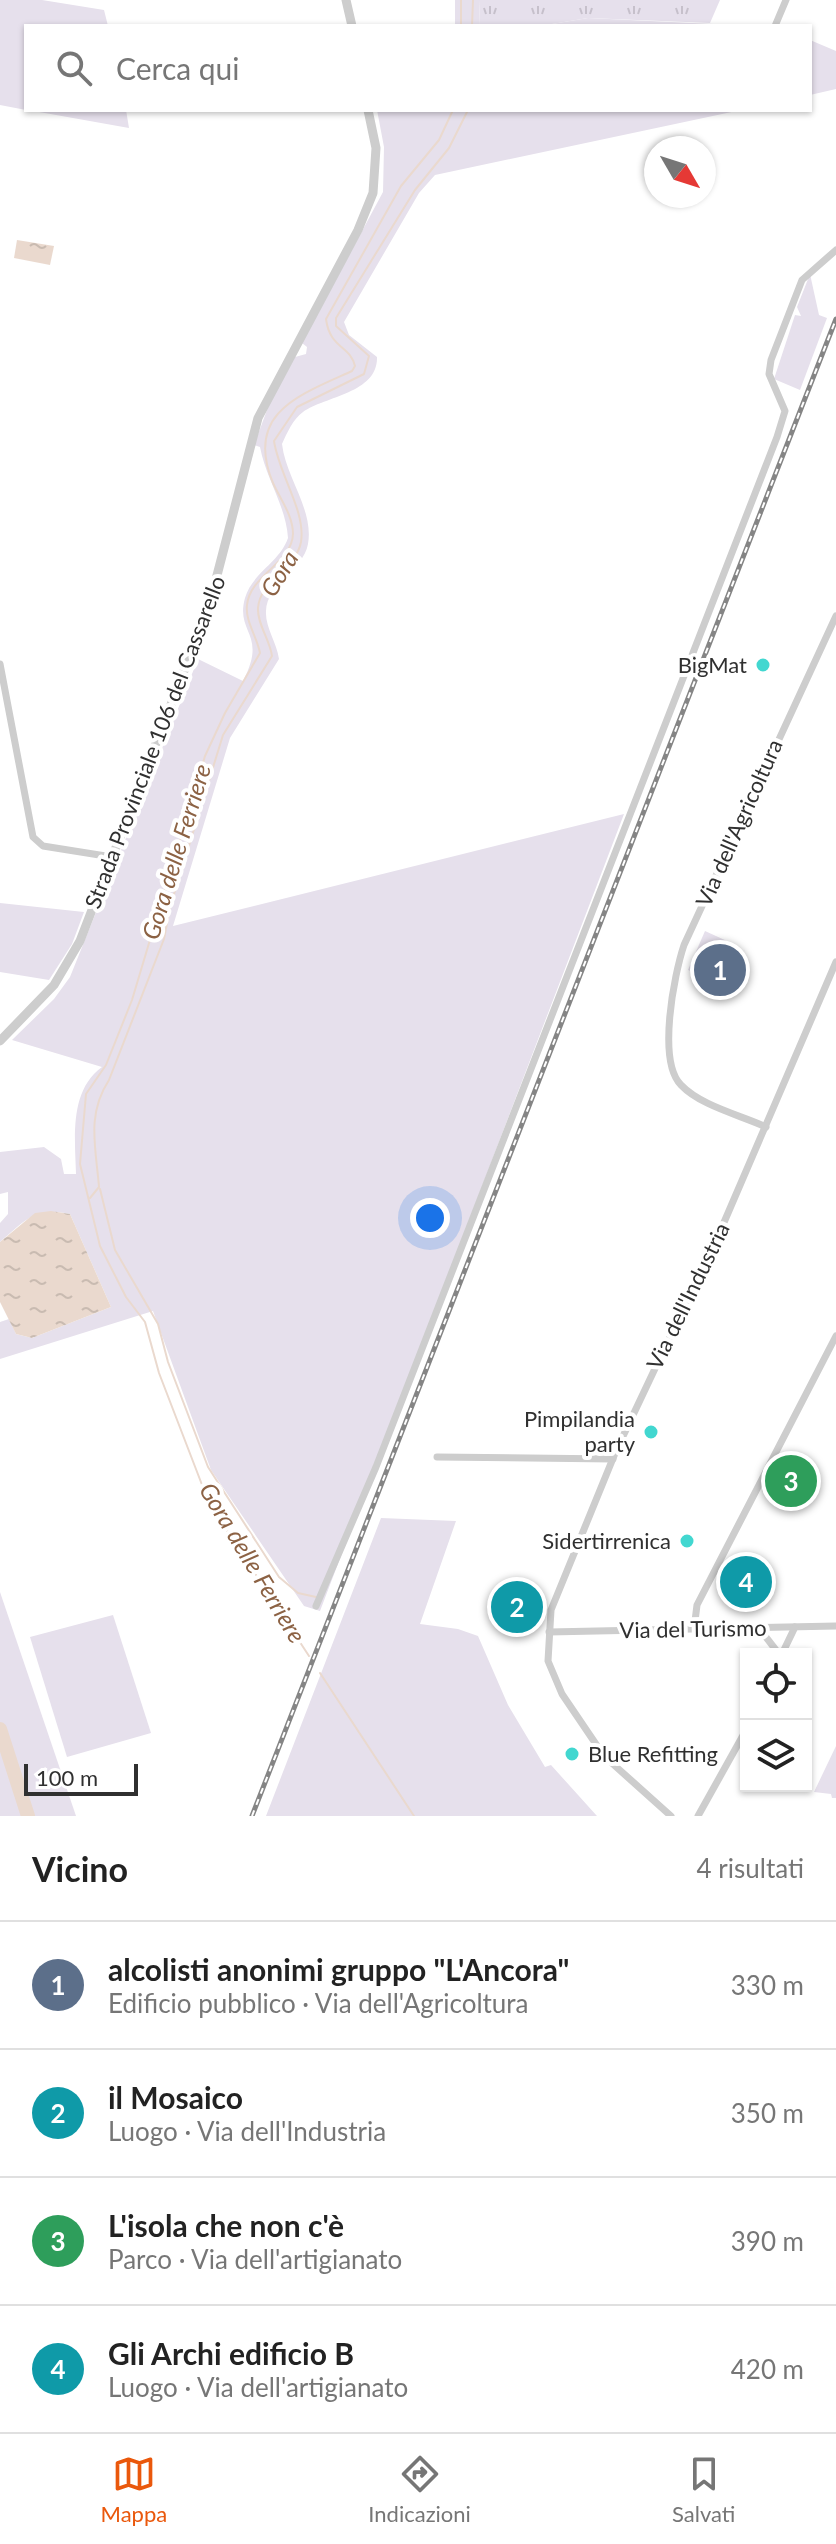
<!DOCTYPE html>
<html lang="it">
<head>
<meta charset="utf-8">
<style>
  body { margin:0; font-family:Lato,sans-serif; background:#f6f6f6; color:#222 }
  .controls { position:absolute; right:24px; bottom:24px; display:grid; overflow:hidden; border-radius:0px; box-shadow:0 2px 6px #0004 }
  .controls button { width:72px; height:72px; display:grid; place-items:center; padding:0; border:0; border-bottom:2px solid #e0e0e0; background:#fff; color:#222; font:40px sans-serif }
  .compass { position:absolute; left:644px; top:136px; width:72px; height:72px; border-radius:50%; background:#fff; box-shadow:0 2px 6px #0004; rotate:129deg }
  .scale { position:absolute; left:24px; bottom:20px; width:114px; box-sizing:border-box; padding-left:8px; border:4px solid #303030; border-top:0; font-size:22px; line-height:28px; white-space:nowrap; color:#303030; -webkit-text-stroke:6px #fff; paint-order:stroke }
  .you { position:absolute; left:430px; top:1218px; width:28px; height:28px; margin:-20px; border:6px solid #fff; border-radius:50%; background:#1a73e8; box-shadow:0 0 0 12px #1a73e833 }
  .badge { display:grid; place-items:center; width:52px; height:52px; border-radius:50%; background:#ea580c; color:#fff; font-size:26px; font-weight:700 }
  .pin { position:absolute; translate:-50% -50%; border:4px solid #fff; box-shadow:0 2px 8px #0006 }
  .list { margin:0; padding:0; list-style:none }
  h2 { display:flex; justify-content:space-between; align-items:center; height:104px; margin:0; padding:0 32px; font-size:34px }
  h2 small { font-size:26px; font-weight:400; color:#767676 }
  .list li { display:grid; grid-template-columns:52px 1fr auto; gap:24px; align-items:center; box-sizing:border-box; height:128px; padding:0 32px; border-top:2px solid #e0e0e0 }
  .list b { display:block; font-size:30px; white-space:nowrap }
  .list p { margin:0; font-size:26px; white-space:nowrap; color:#767676 }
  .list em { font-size:26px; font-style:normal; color:#767676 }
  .icon { flex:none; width:44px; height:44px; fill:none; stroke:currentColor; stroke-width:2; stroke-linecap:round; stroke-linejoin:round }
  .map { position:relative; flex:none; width:836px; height:1816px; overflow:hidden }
  .search { position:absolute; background:#fff; box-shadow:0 2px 6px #0004; left:24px; right:24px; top:24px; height:88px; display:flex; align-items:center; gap:20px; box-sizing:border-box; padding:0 28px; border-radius:0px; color:#767676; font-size:30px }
  .sheet { height:616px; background:#fff }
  nav { display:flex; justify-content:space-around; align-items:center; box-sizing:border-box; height:112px; border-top:2px solid #e0e0e0; background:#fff; font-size:22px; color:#767676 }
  nav a { display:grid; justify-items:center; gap:4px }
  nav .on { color:#ea580c }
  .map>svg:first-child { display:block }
  .green { fill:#e6e0ec }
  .park { fill:url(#park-tufts) }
  .water { fill:url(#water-ripples) }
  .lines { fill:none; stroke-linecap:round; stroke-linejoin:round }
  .stream { stroke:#ead9ce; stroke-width:2 }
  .river { stroke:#ead9ce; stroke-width:14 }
  .minor { stroke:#cdcdcd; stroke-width:7 }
  .tertiary { stroke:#cdcdcd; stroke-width:9 }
  .rail-casing { stroke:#858585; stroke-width:5 }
  .rail { stroke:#fff; stroke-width:2; stroke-dasharray:6; stroke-linecap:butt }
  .poi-dot { fill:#42d7d0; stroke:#fff; stroke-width:3 }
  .labels { text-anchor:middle; stroke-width:8; stroke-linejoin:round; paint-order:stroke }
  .poi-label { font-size:22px; fill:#303030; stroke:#fff; text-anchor:end }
  .street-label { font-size:22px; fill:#303030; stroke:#fff }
  .water-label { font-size:24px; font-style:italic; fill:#8c6244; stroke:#fff }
</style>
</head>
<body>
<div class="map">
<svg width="836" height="1816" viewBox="0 0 836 1816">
  <defs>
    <pattern id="park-tufts" width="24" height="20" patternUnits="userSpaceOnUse" patternTransform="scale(2)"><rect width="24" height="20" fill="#e6e0ec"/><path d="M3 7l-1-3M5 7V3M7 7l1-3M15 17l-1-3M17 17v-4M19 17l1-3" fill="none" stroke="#c6c0cb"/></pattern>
    <pattern id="water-ripples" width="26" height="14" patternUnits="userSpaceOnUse" patternTransform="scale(2)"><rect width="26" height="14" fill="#ead9ce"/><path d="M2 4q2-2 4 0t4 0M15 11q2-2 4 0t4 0" fill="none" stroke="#c9bbb1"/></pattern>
  </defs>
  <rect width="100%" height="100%" fill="#fff"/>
  <!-- green -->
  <g class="green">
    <path d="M0 0H42L104 10 108 26H26V110L0 105Z"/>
    <path d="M455 0H480L479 26H455Z"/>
    <path d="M588 18 755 26H540Z"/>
    <path d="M810 40 836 51V89L810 95Z"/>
    <path d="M28 110H126L129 128Z"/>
    <path d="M377 110H741L435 175 419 193 344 322 349 335 377 357C378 393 326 396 303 412 293 419 287 433 282 444 286 478 314 510 308 544 303 571 267 583 266 611 265 627 277 643 279 659L230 738 173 926 624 814 320 1611 304 1606 211 1470 153 1311 0 1359V1322L9 1319 16 1334 32 1338 111 1307 70 1214C34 1207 26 1220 0 1242V1223L8 1214V1192L0 1194V1152L44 1147 61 1159 64 1174H76C75 1138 69 1091 102 1067L12 1040 54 999 70 977 198 659 243 681C268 633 235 634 245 598 252 573 280 562 288 538 286 506 266 479 260 447L254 445 270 402 295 357 306 354 307 347 302 343 383 192 384 147Z"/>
    <path d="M810 274 819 315 827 318 800 390 774 379 795 315 801 316 797 307Z"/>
    <path d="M0 903 84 912 72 944 49 980 0 972Z"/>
    <path d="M705 931 727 941 714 971 729 978 745 949 728 987 688 970Z"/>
    <path d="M381 1518 456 1521 420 1624 458 1629 478 1636 508 1705 545 1767 551 1765 597 1816H266Z"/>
    <path d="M0 1592 76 1816H0Z"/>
    <path d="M113 1615 151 1733 67 1757 30 1637Z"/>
    <path d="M836 1746V1798H832L831 1794 814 1792Z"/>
  </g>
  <!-- park -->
  <path class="park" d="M480 0H720L710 23 588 18 540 26H479Z"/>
  <!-- water -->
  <g class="water">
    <path d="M17 240 54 246 50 265 14 258Z"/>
    <path d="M51 1211 70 1214 111 1307 32 1338 16 1334 0 1302V1242L35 1213Z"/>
  </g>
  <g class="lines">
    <!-- stream -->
    <g class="stream">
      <path d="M461 26V0"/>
      <path d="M472 26 473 0"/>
      <path d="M100 1189 115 1250 158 1324 168 1362 208 1467 279 1577 298 1593 316 1597"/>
      <path d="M90 1198 99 1187C96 1148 86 1115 109 1080L164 939 170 907 223 735 272 656C270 640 257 624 258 608 260 580 296 569 301 542 306 511 279 475 274 441L297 407 364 374 369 356 336 326V318L415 190 449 148 468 110"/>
      <path d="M309 1656 209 1503 159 1373 145 1322 126 1297 100 1246 80 1164 86 1094 106 1065 132 1000 205 756 225 713 260 653C257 637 245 621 247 605 250 575 292 563 293 534 293 515 280 499 273 483 244 413 299 395 352 371L355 366C350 345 330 349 326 319L401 186 439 140 453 110"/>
      <path d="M320 1673 414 1816"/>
    </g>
    <!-- river -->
    <path class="river" d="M0 1729 28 1816"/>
    <!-- minor -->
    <g class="minor">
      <path d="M775 26 786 0"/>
      <path d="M0 664 33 837 43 846 112 857"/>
      <path d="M766 1127C740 1115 701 1106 681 1085 657 1061 674 975 684 945L836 616"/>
      <path d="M437 1457 613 1459"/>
      <path d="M316 1606 376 1467 777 437 785 411 769 374 771 360 802 280 836 250"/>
      <path d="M759 1628 779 1654"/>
      <path d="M694 1629 697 1605 836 1336"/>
      <path d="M549 1632 836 1626"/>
      <path d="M782 1654 795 1627"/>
      <path d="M671 1816 604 1756 562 1694 548 1661 551 1610 616 1451 722 1227 836 962"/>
      <path d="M698 1816 746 1730"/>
    </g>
    <!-- tertiary -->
    <g class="tertiary">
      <path d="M346 0 352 26"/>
      <path d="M0 1041 54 985 80 941 209 606 258 418 358 230 373 193 376 148 368 110"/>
    </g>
    <defs>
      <path id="rail" d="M252 1816 836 319"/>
    </defs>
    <!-- rail casing -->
    <use href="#rail" class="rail-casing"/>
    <!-- rail -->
    <use href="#rail" class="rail"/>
  </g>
  <!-- markers -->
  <g class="poi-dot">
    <circle cx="763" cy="665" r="8"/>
    <circle cx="651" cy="1432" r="8"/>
    <circle cx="687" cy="1541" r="8"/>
    <circle cx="572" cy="1754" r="8"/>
  </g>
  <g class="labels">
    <!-- poi labels -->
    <g class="poi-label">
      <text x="747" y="673">BigMat</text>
      <text x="635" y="1427">Pimpilandia<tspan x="635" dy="25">party</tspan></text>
      <text x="671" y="1549">Sidertirrenica</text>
      <text x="588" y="1762" text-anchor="start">Blue Refitting</text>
    </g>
    <!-- street labels -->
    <g class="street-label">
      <text transform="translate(155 742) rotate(-69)" y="8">Strada Provinciale 106 del Cassarello</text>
      <text transform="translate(739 823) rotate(-66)" y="8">Via dell'Agricoltura</text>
      <text transform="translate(688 1296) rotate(-64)" y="8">Via dell'Industria</text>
      <text transform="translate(693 1629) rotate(-1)" y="8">Via del Turismo</text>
    </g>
    <!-- water labels -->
    <g class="water-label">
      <text transform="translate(280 574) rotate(-58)" y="8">Gora</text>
      <text transform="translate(177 852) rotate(-73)" y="8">Gora delle Ferriere</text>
      <text transform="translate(252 1563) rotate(59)" y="8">Gora delle Ferriere</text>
    </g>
  </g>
</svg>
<div class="controls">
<button><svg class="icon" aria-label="locate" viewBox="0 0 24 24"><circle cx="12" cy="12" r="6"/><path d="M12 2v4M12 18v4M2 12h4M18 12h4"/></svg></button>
<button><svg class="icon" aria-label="layers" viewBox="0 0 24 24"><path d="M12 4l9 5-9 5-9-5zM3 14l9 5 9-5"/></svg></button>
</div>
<svg class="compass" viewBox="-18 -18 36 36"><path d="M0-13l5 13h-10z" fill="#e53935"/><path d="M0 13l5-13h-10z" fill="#767676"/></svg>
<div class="scale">100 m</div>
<div class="you"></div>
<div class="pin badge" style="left:720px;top:970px;background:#5c6f8a">1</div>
<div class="pin badge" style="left:517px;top:1607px;background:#0f9aa8">2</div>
<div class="pin badge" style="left:791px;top:1481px;background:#2e9e5b">3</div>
<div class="pin badge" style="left:746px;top:1582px;background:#0f9aa8">4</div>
<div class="search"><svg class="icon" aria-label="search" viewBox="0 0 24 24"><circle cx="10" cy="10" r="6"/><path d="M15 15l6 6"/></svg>Cerca qui</div>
</div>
<section class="sheet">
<h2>Vicino<small>4 risultati</small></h2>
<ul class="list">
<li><span class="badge" style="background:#5c6f8a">1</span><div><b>alcolisti anonimi gruppo &quot;L'Ancora&quot;</b><p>Edificio pubblico · Via dell'Agricoltura</p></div><em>330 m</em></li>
<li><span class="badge" style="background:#0f9aa8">2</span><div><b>il Mosaico</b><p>Luogo · Via dell'Industria</p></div><em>350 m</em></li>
<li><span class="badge" style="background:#2e9e5b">3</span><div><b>L'isola che non c'è</b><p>Parco · Via dell'artigianato</p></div><em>390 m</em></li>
<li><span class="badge" style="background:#0f9aa8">4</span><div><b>Gli Archi edificio B</b><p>Luogo · Via dell'artigianato</p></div><em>420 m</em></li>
</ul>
</section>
<nav>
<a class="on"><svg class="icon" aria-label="map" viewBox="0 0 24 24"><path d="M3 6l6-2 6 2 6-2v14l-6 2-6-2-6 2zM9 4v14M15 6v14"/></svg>Mappa</a>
<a><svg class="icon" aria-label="directions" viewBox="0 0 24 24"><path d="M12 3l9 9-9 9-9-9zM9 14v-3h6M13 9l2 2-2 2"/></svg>Indicazioni</a>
<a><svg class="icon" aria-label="saved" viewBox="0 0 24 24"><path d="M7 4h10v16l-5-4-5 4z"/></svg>Salvati</a>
</nav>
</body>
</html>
